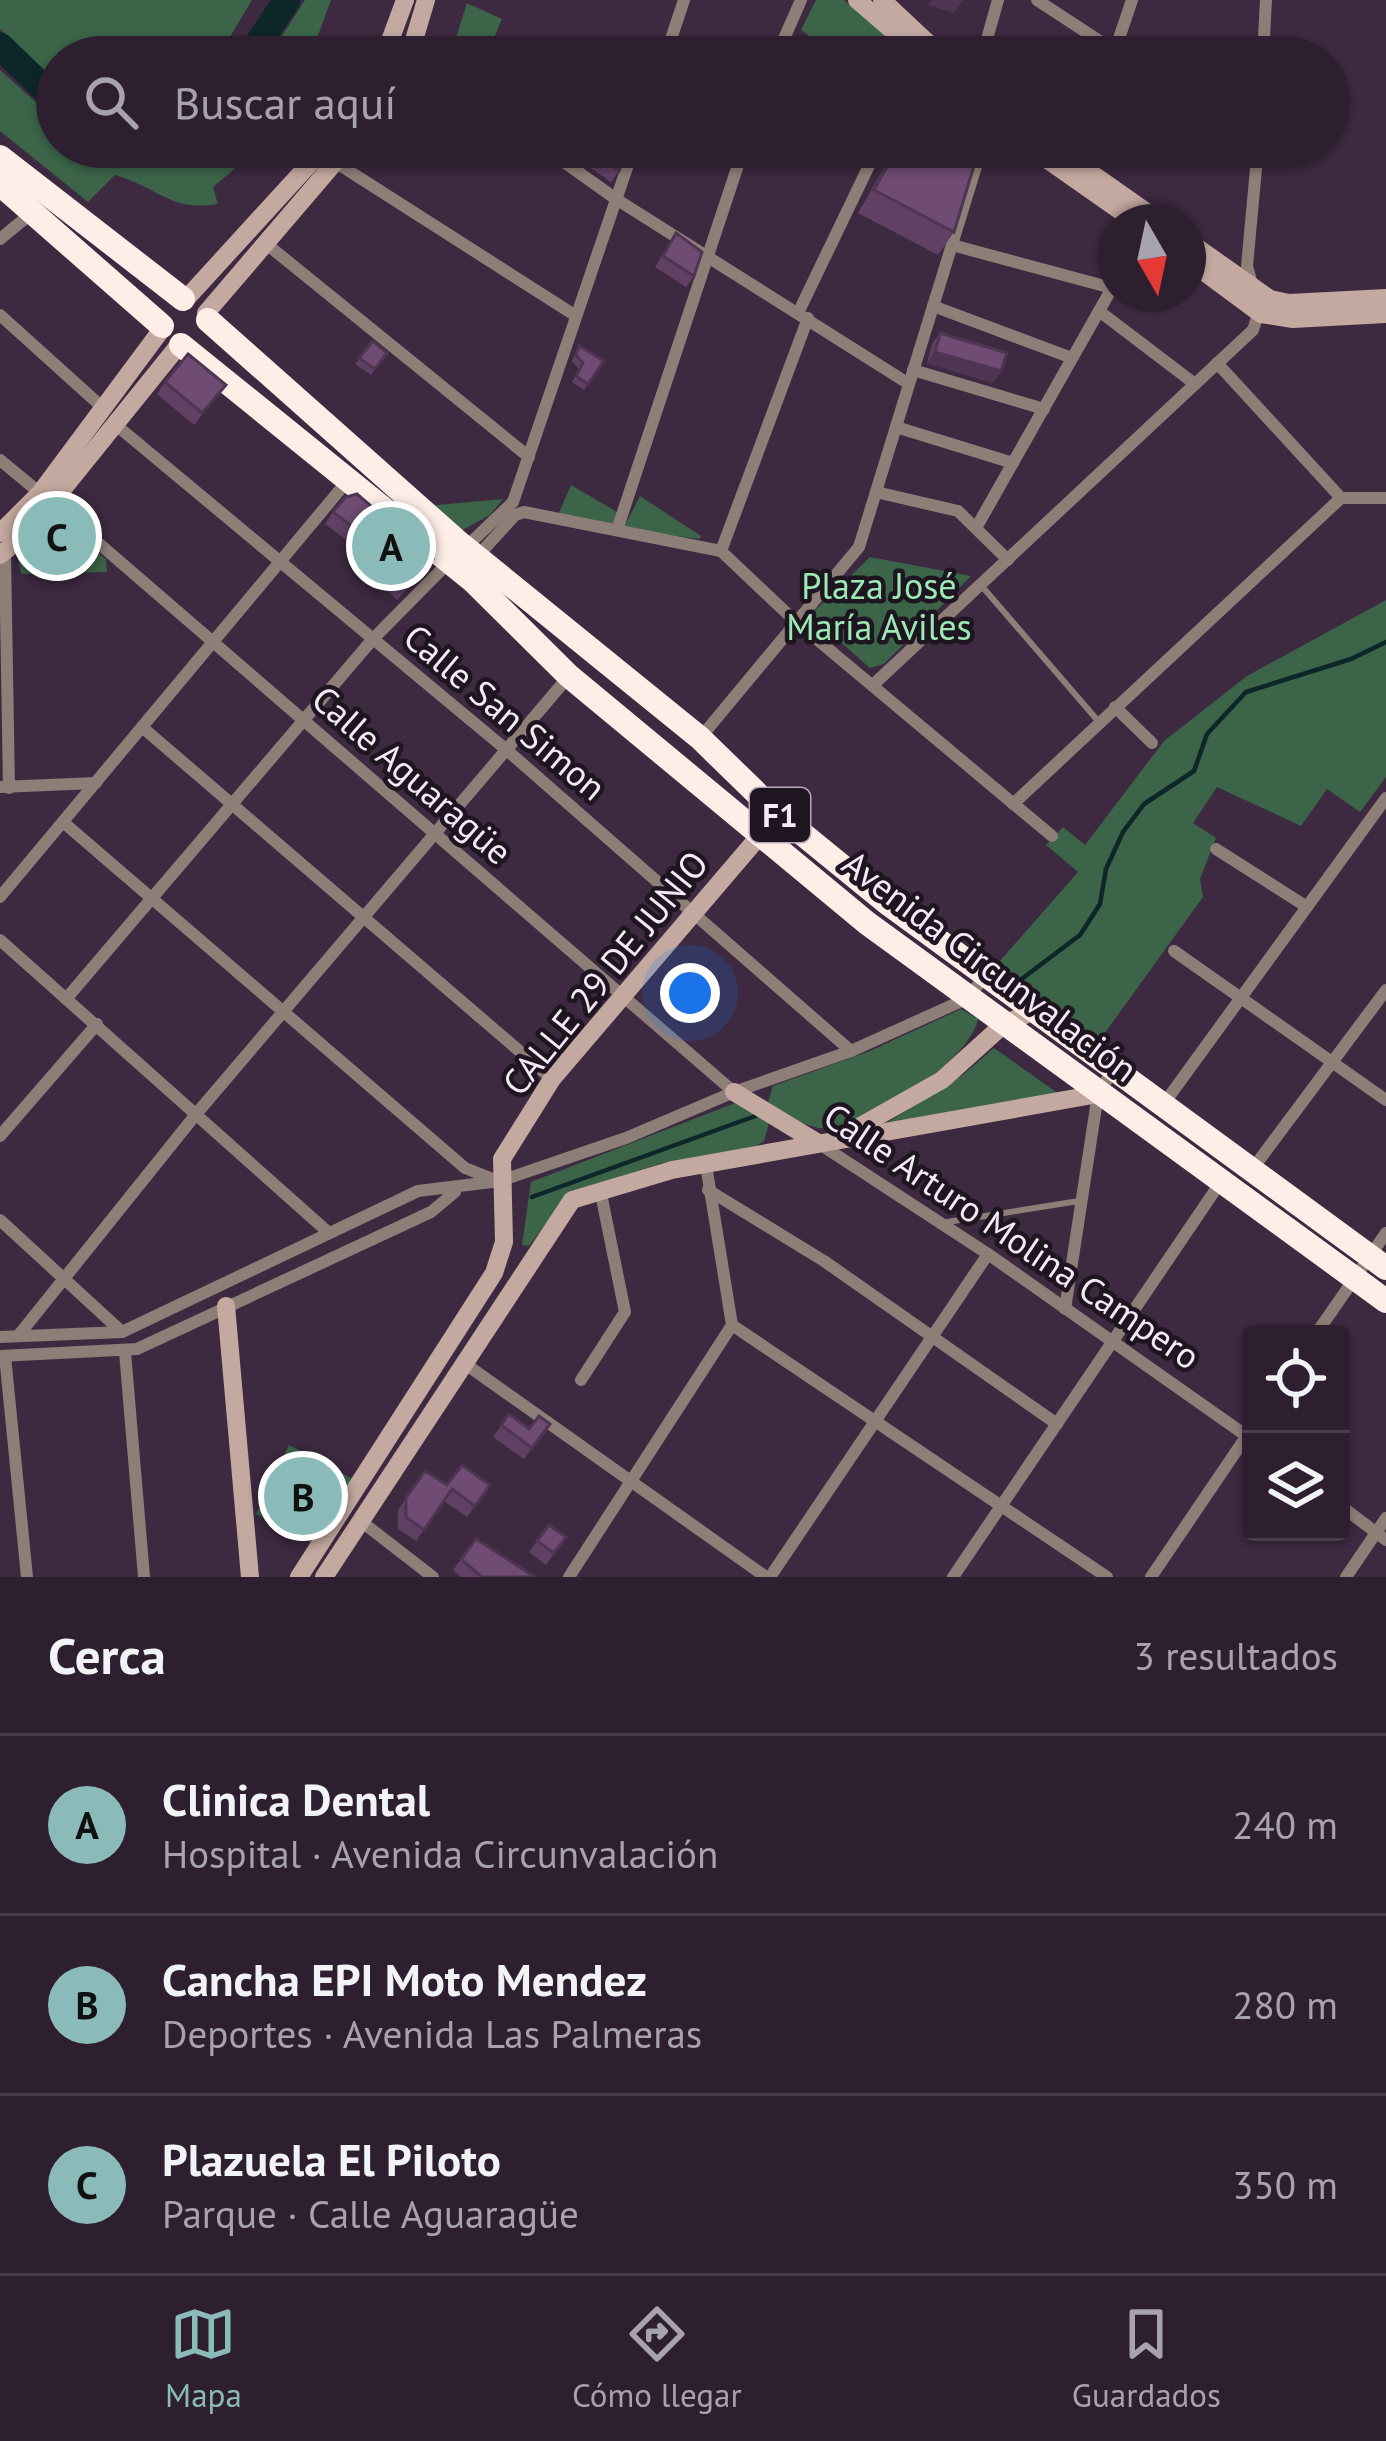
<!DOCTYPE html>
<html lang="es">
<head>
<meta charset="utf-8">
<style>
  body { margin:0; font-family:"PT Sans",sans-serif; background:#362738; color:#f1f3f6 }
  .controls { position:absolute; right:36px; bottom:36px; display:grid; overflow:hidden; border-radius:12px; box-shadow:0 3px 9px #0004 }
  .controls button { width:108px; height:108px; display:grid; place-items:center; padding:0; border:0; border-bottom:3px solid #493d4c; background:#2e1f30; color:#f1f3f6; font:60px sans-serif }
  .compass { position:absolute; left:1098px; top:204px; width:108px; height:108px; border-radius:50%; background:#2e1f30; box-shadow:0 3px 9px #0004; rotate:171deg }
  .you { position:absolute; left:690px; top:993px; width:42px; height:42px; margin:-30px; border:9px solid #fff; border-radius:50%; background:#1a73e8; box-shadow:0 0 0 18px #1a73e833 }
  .badge { display:grid; place-items:center; width:78px; height:78px; border-radius:50%; background:#8bbbb9; color:#111; font-size:39px; font-weight:700 }
  .pin { position:absolute; translate:-50% -50%; border:6px solid #fff; box-shadow:0 3px 12px #0006 }
  .list { margin:0; padding:0; list-style:none }
  h2 { display:flex; justify-content:space-between; align-items:center; height:156px; margin:0; padding:0 48px; font-size:51px }
  h2 small { font-size:39px; font-weight:400; color:#a7a2ab }
  .list li { display:grid; grid-template-columns:78px 1fr auto; gap:36px; align-items:center; box-sizing:border-box; height:180px; padding:0 48px; border-top:3px solid #493d4c }
  .list b { display:block; font-size:45px; white-space:nowrap }
  .list p { margin:0; font-size:39px; white-space:nowrap; color:#a7a2ab }
  .list em { font-size:39px; font-style:normal; color:#a7a2ab }
  .icon { flex:none; width:66px; height:66px; fill:none; stroke:currentColor; stroke-width:2; stroke-linecap:round; stroke-linejoin:round }
  .map { position:relative; flex:none; width:1386px; height:1577px; overflow:hidden }
  .search { position:absolute; background:#2e1f30; box-shadow:0 3px 9px #0004; left:36px; right:36px; top:36px; height:132px; display:flex; align-items:center; gap:30px; box-sizing:border-box; padding:0 42px; border-radius:66px; color:#a7a2ab; font-size:45px }
  .sheet { height:696px; background:#2e1f30 }
  nav { display:flex; justify-content:space-around; align-items:center; box-sizing:border-box; height:168px; border-top:3px solid #493d4c; background:#2e1f30; font-size:33px; color:#a7a2ab }
  nav a { display:grid; justify-items:center; gap:6px }
  nav .on { color:#8bbbb9 }
  .map>svg:first-child { display:block }
  .green { fill:#3b6449 }
  .lines { fill:none; stroke-linecap:round; stroke-linejoin:round }
  .stream { stroke:#0d2628; stroke-width:4.5 }
  .river { stroke:#0d2628; stroke-width:27 }
  .lane { stroke:#8e7e78; stroke-width:6 }
  .street { stroke:#8e7e78; stroke-width:12 }
  .secondary { stroke:#c3a9a0; stroke-width:18 }
  .highway { stroke:#ffeee8; stroke-width:24 }
  .wall { fill:#604164 }
  .shaded-wall { fill:#4e3551 }
  .building { fill:#704c74; stroke:#4e3551; stroke-width:3 }
  .labels { text-anchor:middle; stroke-width:9; stroke-linejoin:round; paint-order:stroke }
  .shield { fill:#1f1520; stroke:#b6a9b6; stroke-width:3 }
  .shield-label { font-size:33px; font-weight:bold; fill:#f6e8f7 }
  .park-label { font-size:36px; fill:#9be9b4; stroke:#1f1520 }
  .street-label { font-size:36px; fill:#f6e8f7; stroke:#1f1520 }
</style>
</head>
<body>
<div class="map">
<svg width="1386" height="1577" viewBox="0 0 1386 1577">
  <rect width="100%" height="100%" fill="#3d2940"/>
  <!-- green -->
  <g class="green">
    <path d="M0 0H252L218 57H57V83L0 29Z"/>
    <path d="M305 0H331L310 57H268Z"/>
    <path d="M816 0H844L910 57H839L801 30Z"/>
    <path d="M467 3 502 19 486 57H450Z"/>
    <path d="M0 70 57 121V147H260L213 187 218 204C170 212 160 188 115 175L88 202 0 131Z"/>
    <path d="M571 485 617 512 613 525 558 515Z"/>
    <path d="M640 496 701 536 700 539 623 529Z"/>
    <path d="M503 499 490 515 459 532 426 506Z"/>
    <path d="M53 516 106 559 107 572 21 574 18 557Z"/>
    <path d="M870 557 971 576 884 664 870 668 810 615Z"/>
    <path d="M1386 600V777L1360 812 1327 789 1301 826 1217 787 1193 823 1216 838 1200 879 1203 897 1094 1048 992 970 1078 872 1046 845 1063 827 1085 845 1164 741 1247 676Z"/>
    <path d="M961 1009 978 1019C971 1060 862 1134 819 1128 800 1125 784 1112 768 1102L773 1086 870 1051Z"/>
    <path d="M994 1048 1059 1094 885 1124 964 1074Z"/>
    <path d="M735 1103 769 1123 764 1141 753 1148 662 1163 570 1193 529 1246 522 1245 531 1182Z"/>
    <path d="M289 1445 353 1479 312 1543 256 1514Z"/>
  </g>
  <g class="lines">
    <!-- stream -->
    <g class="stream">
      <path d="M1019 981 1080 935 1100 904 1106 869 1123 832 1144 804 1194 771 1207 734 1246 692 1351 659 1386 642"/>
      <path d="M532 1197 758 1115"/>
    </g>
    <!-- river -->
    <g class="river">
      <path d="M0 46 57 101"/>
      <path d="M249 57 287 0"/>
    </g>
    <!-- lane -->
    <g class="lane">
      <path d="M980 584 1099 722"/>
      <path d="M941 1223 1079 1201"/>
    </g>
    <!-- street -->
    <g class="street">
      <path d="M1037 0 1124 57"/>
      <path d="M1113 56 1132 0"/>
      <path d="M665 57 684 0"/>
      <path d="M776 57 801 0"/>
      <path d="M982 57 998 0"/>
      <path d="M1263 57 1266 0"/>
      <path d="M543 147 616 199 909 384"/>
      <path d="M335 162 576 316"/>
      <path d="M0 239 34 211"/>
      <path d="M264 242 529 457"/>
      <path d="M952 245 1112 288"/>
      <path d="M1253 288 1247 266 1258 147"/>
      <path d="M933 306 1072 358"/>
      <path d="M799 311 878 147"/>
      <path d="M1099 311 1195 384"/>
      <path d="M0 315 102 407"/>
      <path d="M1217 363 1341 498"/>
      <path d="M913 370 1044 409"/>
      <path d="M116 425 509 752 851 1051"/>
      <path d="M896 427 1013 463"/>
      <path d="M0 460 40 493"/>
      <path d="M876 492 958 511 1008 560"/>
      <path d="M52 503 734 1092"/>
      <path d="M618 527 744 147"/>
      <path d="M976 528 1116 281"/>
      <path d="M464 549 513 502 634 147"/>
      <path d="M721 551 808 318"/>
      <path d="M5 554 9 788"/>
      <path d="M476 558 515 515 524 512 721 551 795 621 1052 836"/>
      <path d="M874 684 1253 330 1260 308"/>
      <path d="M1115 707 1152 743"/>
      <path d="M142 727 552 1079"/>
      <path d="M701 737 859 547 982 147"/>
      <path d="M0 787 96 783"/>
      <path d="M1013 804 1341 498H1386"/>
      <path d="M63 822 465 1168 498 1181"/>
      <path d="M1216 849 1307 907"/>
      <path d="M0 897 349 479"/>
      <path d="M0 940 329 1233"/>
      <path d="M1174 951 1386 1100"/>
      <path d="M66 999 372 640 449 562"/>
      <path d="M1163 1105 1386 798"/>
      <path d="M0 1136 97 1024"/>
      <path d="M818 1143 988 1254 1251 1439"/>
      <path d="M1254 1167 1386 990"/>
      <path d="M708 1190 824 1261 1057 1424"/>
      <path d="M0 1220 122 1332"/>
      <path d="M1065 1309 1098 1094 1113 1070"/>
      <path d="M732 1325 1107 1577"/>
      <path d="M1316 1334 1386 1233"/>
      <path d="M18 1336 197 1113 569 676"/>
      <path d="M0 1337 122 1332 418 1191 500 1181 626 1138 734 1092 851 1051 966 999 984 978"/>
      <path d="M125 1352 144 1577"/>
      <path d="M0 1356 137 1349 431 1212 455 1192"/>
      <path d="M5 1356 27 1577"/>
      <path d="M464 1363 766 1577"/>
      <path d="M581 1380 625 1312 600 1189"/>
      <path d="M1341 1506 1386 1540"/>
      <path d="M362 1522 433 1577"/>
      <path d="M569 1577 732 1325 706 1165"/>
      <path d="M770 1577 988 1254"/>
      <path d="M953 1577 1220 1183"/>
      <path d="M1151 1577 1250 1431"/>
      <path d="M1346 1577 1386 1518"/>
    </g>
    <!-- secondary -->
    <g class="secondary">
      <path d="M857 0 923 57"/>
      <path d="M882 0 943 57"/>
      <path d="M384 57 405 0"/>
      <path d="M409 57 426 0"/>
      <path d="M1029 147 1136 222"/>
      <path d="M1054 147 1161 222"/>
      <path d="M1188 241 1270 299 1289 303 1386 298"/>
      <path d="M1188 260 1261 314 1293 319 1386 314"/>
      <path d="M186 299 325 147"/>
      <path d="M206 313 348 147"/>
      <path d="M0 533 40 493 162 329"/>
      <path d="M0 555 29 531 179 345"/>
      <path d="M734 1092 818 1143"/>
      <path d="M857 1128 942 1080 1003 1025 1031 1012"/>
      <path d="M226 1306 250 1577"/>
      <path d="M299 1577 494 1273 504 1242 502 1159 552 1079 767 827"/>
      <path d="M324 1577 572 1200 672 1170 1098 1094"/>
    </g>
    <!-- highway -->
    <g class="highway">
      <path d="M0 157 183 299"/>
      <path d="M0 184 162 326"/>
      <path d="M208 320 457 541 700 738 778 814 886 902 1386 1268"/>
      <path d="M181 345 473 581 569 676 867 923 1386 1301"/>
    </g>
  </g>
  <!-- wall -->
  <g class="wall">
    <path d="M581 147H627L619 171 611 182 576 158Z"/>
    <path d="M896 147H963L954 232 938 255 858 213Z"/>
    <path d="M676 233 694 276 686 287 655 267Z"/>
    <path d="M940 333 1001 371 993 383 927 363 932 344Z"/>
    <path d="M373 341 387 353 371 375 355 364Z"/>
    <path d="M579 346 604 361 584 390 572 382 579 369 572 361Z"/>
    <path d="M165 382 226 385 194 425 157 394Z"/>
    <path d="M333 512 378 530 358 549 325 524Z"/>
    <path d="M417 530 421 576 397 600 387 590 397 576 386 565 398 548Z"/>
    <path d="M509 1414 529 1429 550 1424 524 1459 493 1437Z"/>
    <path d="M425 1471 447 1485H490L467 1517 444 1501 416 1541 398 1529V1510Z"/>
    <path d="M549 1525 566 1537 546 1565 529 1552Z"/>
    <path d="M476 1539 535 1577H461L453 1570Z"/>
  </g>
  <!-- shaded-wall -->
  <g class="shaded-wall">
    <path d="M932 0H963L954 13 928 5Z"/>
    <path d="M935 352 1001 371 993 383 927 363Z"/>
    <path d="M386 519 378 530 358 549 366 537Z"/>
    <path d="M433 559 421 576 397 600 409 583Z"/>
  </g>
  <!-- building -->
  <g class="building">
    <path d="M585 147H627L619 171Z"/>
    <path d="M898 147H963L976 159 954 232 874 190Z"/>
    <path d="M676 233 702 252 694 276 663 256Z"/>
    <path d="M940 333 1007 353 1001 371 935 352Z"/>
    <path d="M373 341 387 353 375 369 359 358Z"/>
    <path d="M579 346 604 361 588 384 576 376 583 363 576 355Z"/>
    <path d="M188 354 226 385 202 413 165 382Z"/>
    <path d="M357 494 386 519 366 537 333 512 346 497Z"/>
    <path d="M417 530 433 559 409 583 399 573 410 560 398 548Z"/>
    <path d="M509 1414 529 1429 539 1416 550 1424 532 1448 501 1425Z"/>
    <path d="M462 1465 490 1485 475 1506 452 1489 424 1530 406 1517V1498L425 1471 447 1485Z"/>
    <path d="M549 1525 566 1537 554 1553 537 1541Z"/>
    <path d="M476 1539 535 1577H482L461 1559Z"/>
  </g>
  <g class="labels">
    <!-- shield labels -->
    <rect class="shield" x="750" y="788" width="60" height="54" rx="9"/>
    <g class="shield-label">
      <text x="780" y="827">F1</text>
    </g>
    <!-- park labels -->
    <g class="park-label">
      <text x="879" y="599">Plaza José<tspan x="879" dy="41">María Aviles</tspan></text>
    </g>
    <!-- street labels -->
    <g class="street-label">
      <text transform="translate(505 712) rotate(40)" y="13">Calle San Simon</text>
      <text transform="translate(412 775) rotate(41)" y="13">Calle Aguaragüe</text>
      <text transform="translate(990 966) rotate(37)" y="13">Avenida Circunvalación</text>
      <text transform="translate(605 973) rotate(-51)" y="13">CALLE 29 DE JUNIO</text>
      <text transform="translate(1012 1236) rotate(34)" y="13">Calle Arturo Molina Campero</text>
    </g>
  </g>
</svg>
<div class="controls">
<button><svg class="icon" aria-label="locate" viewBox="0 0 24 24"><circle cx="12" cy="12" r="6"/><path d="M12 2v4M12 18v4M2 12h4M18 12h4"/></svg></button>
<button><svg class="icon" aria-label="layers" viewBox="0 0 24 24"><path d="M12 4l9 5-9 5-9-5zM3 14l9 5 9-5"/></svg></button>
</div>
<svg class="compass" viewBox="-18 -18 36 36"><path d="M0-13l5 13h-10z" fill="#e53935"/><path d="M0 13l5-13h-10z" fill="#a7a2ab"/></svg>
<div class="you"></div>
<div class="pin badge" style="left:391px;top:546px">A</div>
<div class="pin badge" style="left:303px;top:1496px">B</div>
<div class="pin badge" style="left:57px;top:536px">C</div>
<div class="search"><svg class="icon" aria-label="search" viewBox="0 0 24 24"><circle cx="10" cy="10" r="6"/><path d="M15 15l6 6"/></svg>Buscar aquí</div>
</div>
<section class="sheet">
<h2>Cerca<small>3 resultados</small></h2>
<ul class="list">
<li><span class="badge">A</span><div><b>Clinica Dental</b><p>Hospital · Avenida Circunvalación</p></div><em>240 m</em></li>
<li><span class="badge">B</span><div><b>Cancha EPI Moto Mendez</b><p>Deportes · Avenida Las Palmeras</p></div><em>280 m</em></li>
<li><span class="badge">C</span><div><b>Plazuela El Piloto</b><p>Parque · Calle Aguaragüe</p></div><em>350 m</em></li>
</ul>
</section>
<nav>
<a class="on"><svg class="icon" aria-label="map" viewBox="0 0 24 24"><path d="M3 6l6-2 6 2 6-2v14l-6 2-6-2-6 2zM9 4v14M15 6v14"/></svg>Mapa</a>
<a><svg class="icon" aria-label="directions" viewBox="0 0 24 24"><path d="M12 3l9 9-9 9-9-9zM9 14v-3h6M13 9l2 2-2 2"/></svg>Cómo llegar</a>
<a><svg class="icon" aria-label="saved" viewBox="0 0 24 24"><path d="M7 4h10v16l-5-4-5 4z"/></svg>Guardados</a>
</nav>
</body>
</html>
